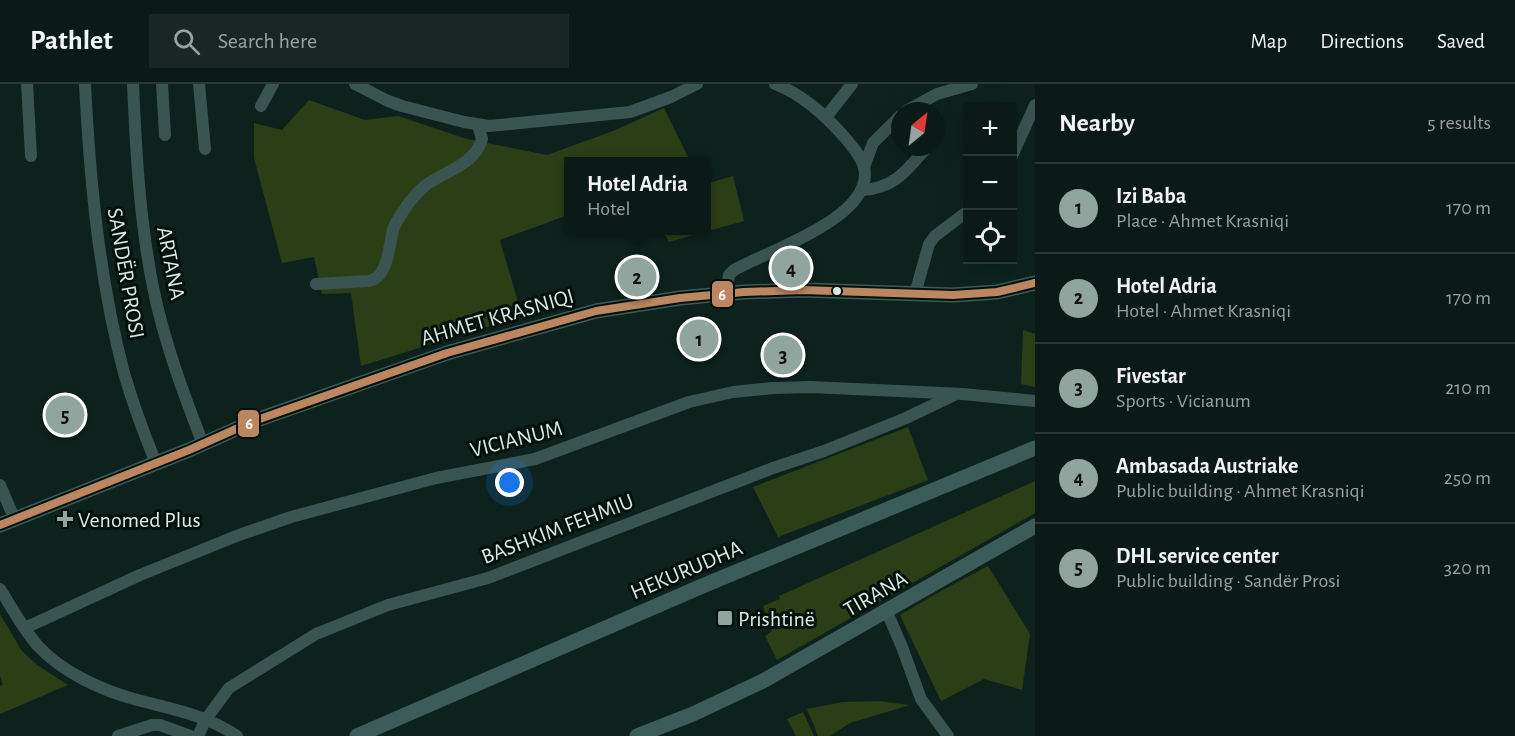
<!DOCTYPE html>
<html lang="en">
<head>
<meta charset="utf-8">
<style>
  body { margin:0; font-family:"Alegreya Sans",sans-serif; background:#182723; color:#f1f3f6 }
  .controls { position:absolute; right:18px; top:18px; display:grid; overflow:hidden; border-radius:0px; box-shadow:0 6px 24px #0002 }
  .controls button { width:54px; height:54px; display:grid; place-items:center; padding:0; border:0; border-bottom:2px solid #2a3835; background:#0a1a16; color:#f1f3f6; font:30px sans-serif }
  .compass { position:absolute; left:891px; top:18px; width:54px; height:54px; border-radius:50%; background:#0a1a16; box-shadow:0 6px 24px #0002; rotate:29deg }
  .you { position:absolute; left:510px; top:399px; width:21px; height:21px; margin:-15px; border:4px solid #fff; border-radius:50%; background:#1a73e8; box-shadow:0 0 0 9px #1a73e833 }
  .badge { display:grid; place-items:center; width:39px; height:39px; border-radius:50%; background:#91a59f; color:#111; font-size:20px; font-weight:700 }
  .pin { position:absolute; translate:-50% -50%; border:3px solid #fff; box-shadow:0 2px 6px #0006 }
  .popup { position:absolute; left:564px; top:73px; width:147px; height:78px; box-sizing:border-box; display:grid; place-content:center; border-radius:0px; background:#0a1a16; filter:drop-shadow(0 2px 4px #0005); font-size:20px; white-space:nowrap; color:#99a1a1 }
  .popup b { font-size:22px; color:#f1f3f6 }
  .popup::after { content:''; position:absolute; left:50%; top:100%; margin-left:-12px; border:12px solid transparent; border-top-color:#0a1a16 }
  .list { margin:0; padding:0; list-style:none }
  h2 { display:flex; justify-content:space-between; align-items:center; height:78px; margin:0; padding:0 24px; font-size:26px }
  h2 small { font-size:20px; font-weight:400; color:#99a1a1 }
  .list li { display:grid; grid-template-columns:39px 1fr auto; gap:18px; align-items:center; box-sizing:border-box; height:90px; padding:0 24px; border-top:2px solid #2a3835 }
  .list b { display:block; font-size:22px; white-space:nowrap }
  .list p { margin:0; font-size:20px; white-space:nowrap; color:#99a1a1 }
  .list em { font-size:20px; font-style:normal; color:#99a1a1 }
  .icon { flex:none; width:33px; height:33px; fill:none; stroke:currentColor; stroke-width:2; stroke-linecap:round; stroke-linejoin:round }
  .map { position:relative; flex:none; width:1035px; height:652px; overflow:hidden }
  header { display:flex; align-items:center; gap:36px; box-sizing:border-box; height:84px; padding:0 30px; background:#0a1a16; border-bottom:2px solid #2a3835 }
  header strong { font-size:28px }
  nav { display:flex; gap:33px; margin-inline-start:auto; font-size:21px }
  .search { width:420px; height:54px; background:#182723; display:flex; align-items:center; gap:15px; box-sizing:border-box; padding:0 21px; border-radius:0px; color:#99a1a1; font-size:22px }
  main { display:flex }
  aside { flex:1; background:#0a1a16 }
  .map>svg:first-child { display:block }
  .green { fill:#2b3f16 }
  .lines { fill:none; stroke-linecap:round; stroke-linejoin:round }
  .minor { stroke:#3a5452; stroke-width:12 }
  .major { stroke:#3c5c5a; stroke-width:15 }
  .bus-1-casing { stroke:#03100c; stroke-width:12 }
  .bus-1 { stroke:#bb8660; stroke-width:8 }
  .bus-dot { fill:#d8ece5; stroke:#03100c; stroke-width:2 }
  .poi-dot { fill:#91a59f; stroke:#03100c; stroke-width:2 }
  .labels { text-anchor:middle; stroke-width:6; stroke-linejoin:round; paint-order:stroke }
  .street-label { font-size:22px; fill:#d8ece5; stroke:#03100c }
  .poi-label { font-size:22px; fill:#d8ece5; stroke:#03100c; text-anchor:start }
  .line-badge { stroke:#03100c; stroke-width:2 }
  .badge-label { font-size:16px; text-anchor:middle; font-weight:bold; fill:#fff }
</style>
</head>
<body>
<header>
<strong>Pathlet</strong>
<div class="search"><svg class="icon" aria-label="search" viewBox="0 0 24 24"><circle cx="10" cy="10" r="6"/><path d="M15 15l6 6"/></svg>Search here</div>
<nav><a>Map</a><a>Directions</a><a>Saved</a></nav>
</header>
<main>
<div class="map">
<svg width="1035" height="652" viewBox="0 0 1035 652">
  <rect width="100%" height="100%" fill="#0d221d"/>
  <!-- green -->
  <g class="green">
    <path d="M309 16 365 36 398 32 467 55 547 71 613 47 664 24 690 77H568V131L500 156 522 232 361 282 351 209 322 210 314 173 282 179 254 74V39L282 46Z"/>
    <path d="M733 92 744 137 669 158 663 147 706 146V100Z"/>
    <path d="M1023 246 1035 250V303L1021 300Z"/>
    <path d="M908 343 928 396 778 453 753 403Z"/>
    <path d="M1035 397V429L777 576 765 552 772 547 763 522 780 515 779 512Z"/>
    <path d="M988 482 1030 550 1022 606 984 595 941 617 900 531 941 507Z"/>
    <path d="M0 530 22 567 37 581 68 601 0 630V602L3 601 0 592Z"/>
    <path d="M878 617 910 621 850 639 830 652H818L807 625 843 618Z"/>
    <path d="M803 628 814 652H796L787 635Z"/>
  </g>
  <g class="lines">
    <!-- minor -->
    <g class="minor">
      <path d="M27 0 31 72"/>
      <path d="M85 0C90 98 99 194 124 289 133 320 144 350 156 379"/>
      <path d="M133 0C136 70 140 140 154 208 165 260 184 311 203 360"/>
      <path d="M162 0 165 51"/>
      <path d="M199 0 205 65"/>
      <path d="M355 0 388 17 402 22 464 38 489 42 630 28 671 13 697 0"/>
      <path d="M261 22 273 0"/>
      <path d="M906 27 937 10 972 0"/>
      <path d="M826 33 852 0"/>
      <path d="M936 53 937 52"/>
      <path d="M1012 72 1035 21"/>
      <path d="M864 83 873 59 900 32"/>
      <path d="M862 106C895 104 907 86 927 63"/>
      <path d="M316 200 368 197C388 195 389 162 393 146 395 139 400 132 404 126 410 117 417 108 426 101 445 87 475 81 482 55L478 41"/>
      <path d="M726 209 729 191 734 186C767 167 876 133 864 83 861 72 854 65 847 56 827 33 804 11 775 0"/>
      <path d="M915 210 929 160 935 152 968 127"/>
      <path d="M0 401 15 436"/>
      <path d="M0 505C12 524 23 545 38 562 62 588 101 606 134 615 170 625 205 630 237 652"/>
      <path d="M887 528 902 563 921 615 948 652"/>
      <path d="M25 544 140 491 239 451 291 433 436 394 535 375 689 318 733 308 773 304 811 303 963 310 1035 317"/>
      <path d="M118 652 152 641H160L190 652"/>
      <path d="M198 652 206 635 229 604 316 550 388 521 488 494 773 384 824 367 906 334 954 311"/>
    </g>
    <!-- major -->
    <g class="major">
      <path d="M0 441 189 366 254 337 447 269 596 227 680 214 744 208 803 206 953 211 997 208 1035 199"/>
      <path d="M357 652 700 503 1035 364"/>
      <path d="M637 652 693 630 763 597 1035 442"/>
    </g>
    <defs>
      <path id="bus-1" d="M0 441 189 366 254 337 447 269 596 227 680 214 744 208 803 206 953 211 997 208 1035 199"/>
    </defs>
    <!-- bus-1 casing -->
    <use href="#bus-1" class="bus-1-casing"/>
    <!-- bus-1 -->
    <use href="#bus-1" class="bus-1"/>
  </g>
  <!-- markers -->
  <circle class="bus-dot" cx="837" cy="207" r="5"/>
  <g class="poi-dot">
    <path d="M62 426h6v6h6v6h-6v6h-6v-6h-6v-6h6z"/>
    <rect x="717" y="526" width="16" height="16" rx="3"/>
  </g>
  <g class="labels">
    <!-- street labels -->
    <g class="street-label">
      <text transform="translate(172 179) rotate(79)" y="8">ARTANA</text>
      <text transform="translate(127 189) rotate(80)" y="8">SANDËR PROSI</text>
      <text transform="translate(497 232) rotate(-16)" y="8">AHMET KRASNIQI</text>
      <text transform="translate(516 354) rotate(-14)" y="8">VICIANUM</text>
      <text transform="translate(557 444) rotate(-21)" y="8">BASHKIM FEHMIU</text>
      <text transform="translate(686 485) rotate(-23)" y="8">HEKURUDHA</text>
      <text transform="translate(875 509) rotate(-30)" y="8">TIRANA</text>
    </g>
    <!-- poi labels -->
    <g class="poi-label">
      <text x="78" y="443">Venomed Plus</text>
      <text x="738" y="542">Prishtinë</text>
    </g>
  </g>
  <g class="line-badge">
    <rect x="711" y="196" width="23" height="28" rx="6" fill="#bb8660"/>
    <rect x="237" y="325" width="23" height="29" rx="6" fill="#bb8660"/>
  </g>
  <g class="badge-label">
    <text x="722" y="216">6</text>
    <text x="249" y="345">6</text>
  </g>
</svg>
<div class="controls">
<button>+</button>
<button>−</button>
<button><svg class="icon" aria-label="locate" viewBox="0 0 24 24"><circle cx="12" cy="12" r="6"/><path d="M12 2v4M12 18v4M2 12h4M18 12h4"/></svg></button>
</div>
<svg class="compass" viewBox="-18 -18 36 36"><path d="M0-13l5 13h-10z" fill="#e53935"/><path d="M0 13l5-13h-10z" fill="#99a1a1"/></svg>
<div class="you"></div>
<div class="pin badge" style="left:699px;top:255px">1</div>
<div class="pin badge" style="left:637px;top:193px">2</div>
<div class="popup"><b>Hotel Adria</b>Hotel</div>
<div class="pin badge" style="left:783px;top:271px">3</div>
<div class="pin badge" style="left:791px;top:184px">4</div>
<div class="pin badge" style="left:65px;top:331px">5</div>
</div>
<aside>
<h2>Nearby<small>5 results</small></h2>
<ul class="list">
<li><span class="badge">1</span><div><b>Izi Baba</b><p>Place · Ahmet Krasniqi</p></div><em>170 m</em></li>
<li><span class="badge">2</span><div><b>Hotel Adria</b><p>Hotel · Ahmet Krasniqi</p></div><em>170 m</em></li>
<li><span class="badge">3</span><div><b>Fivestar</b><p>Sports · Vicianum</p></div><em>210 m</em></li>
<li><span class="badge">4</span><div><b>Ambasada Austriake</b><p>Public building · Ahmet Krasniqi</p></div><em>250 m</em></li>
<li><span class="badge">5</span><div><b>DHL service center</b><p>Public building · Sandër Prosi</p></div><em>320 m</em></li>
</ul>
</aside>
</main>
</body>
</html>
